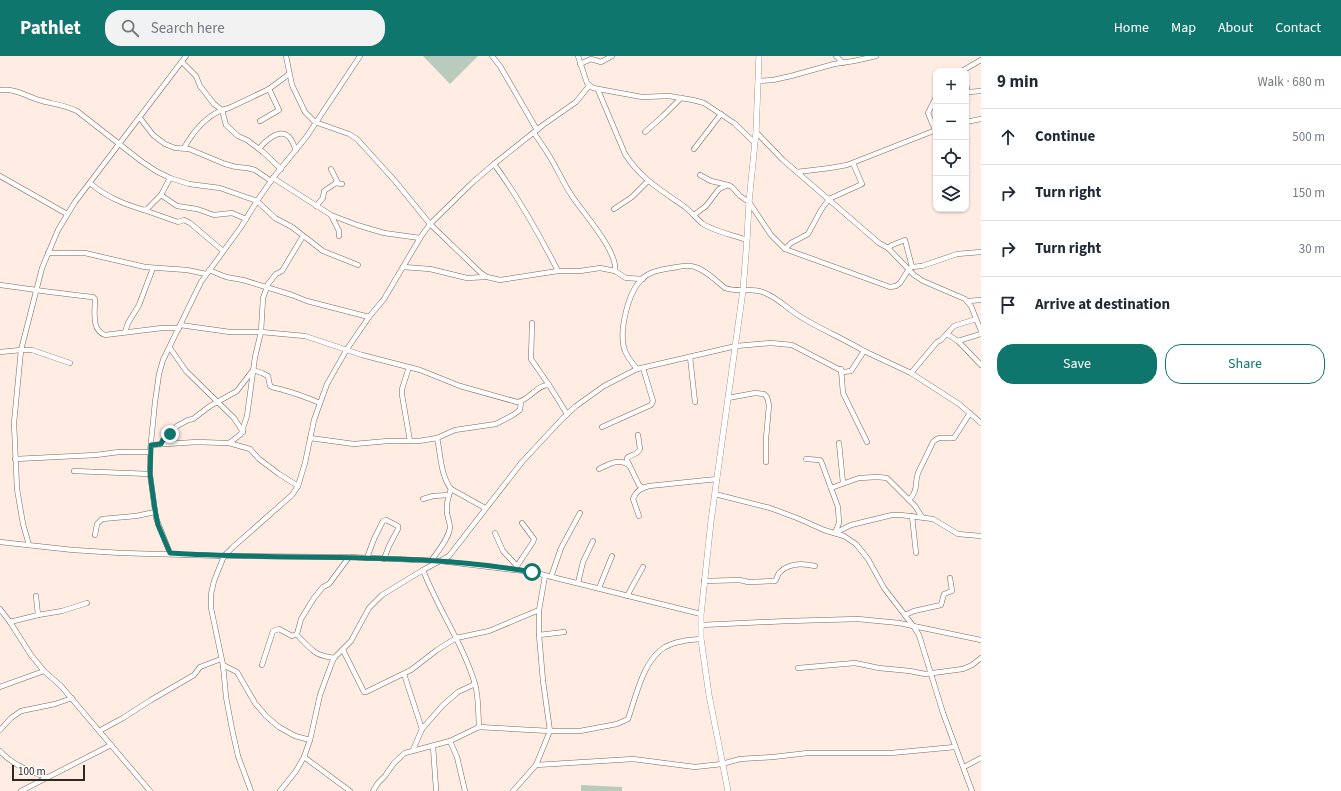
<!DOCTYPE html>
<html lang="en">
<head>
<meta charset="utf-8">
<style>
  body { margin:0; font-family:"Source Sans 3",sans-serif; background:#f2f2f3; color:#1f2937 }
  .controls { position:absolute; right:12px; top:12px; display:grid; overflow:hidden; border-radius:8px; box-shadow:0 1px 3px #0004 }
  .controls button { width:36px; height:36px; display:grid; place-items:center; padding:0; border:0; border-bottom:1px solid #e0e1e3; background:#fff; color:#1f2937; font:20px sans-serif }
  .scale { position:absolute; left:12px; bottom:10px; width:73px; box-sizing:border-box; padding-left:4px; border:2px solid #322721; border-top:0; font-size:11px; line-height:14px; white-space:nowrap; color:#322721; -webkit-text-stroke:3px #fefefe; paint-order:stroke }
  .stop { position:absolute; width:12px; height:12px; margin:-9px; border:3px solid #0f766e; border-radius:50%; background:#fff }
  .stop.end { background:#0f766e; border-color:#fff; box-shadow:0 1px 4px #0008 }
  .list { margin:0; padding:0; list-style:none }
  h2 { display:flex; justify-content:space-between; align-items:center; height:52px; margin:0; padding:0 16px; font-size:17px }
  h2 small { font-size:13px; font-weight:400; color:#747a83 }
  .list li { display:grid; grid-template-columns:26px 1fr auto; gap:12px; align-items:center; box-sizing:border-box; height:56px; padding:0 16px; border-top:1px solid #e0e1e3 }
  .list b { display:block; font-size:15px; white-space:nowrap }
  .list em { font-size:13px; font-style:normal; color:#747a83 }
  .actions { display:flex; gap:8px; padding:12px 16px }
  .actions a { flex:1; padding:9px 0; border:1px solid #0f766e; border-radius:16px; text-align:center; font-size:14px; color:#0f766e }
  .actions .main { background:#0f766e; color:#fff }
  .icon { flex:none; width:22px; height:22px; fill:none; stroke:currentColor; stroke-width:2; stroke-linecap:round; stroke-linejoin:round }
  .map { position:relative; flex:none; width:981px; height:735px; overflow:hidden }
  header { display:flex; align-items:center; gap:24px; box-sizing:border-box; height:56px; padding:0 20px; background:#0f766e; color:#fff }
  header strong { font-size:19px }
  nav { display:flex; gap:22px; margin-inline-start:auto; font-size:14px }
  .search { width:280px; height:36px; background:#f2f2f3; display:flex; align-items:center; gap:10px; box-sizing:border-box; padding:0 14px; border-radius:16px; color:#747a83; font-size:15px }
  main { display:flex }
  aside { flex:1; background:#fff }
  .map>svg:first-child { display:block }
  .green { fill:#b9cbbd }
  .lines { fill:none; stroke-linecap:round; stroke-linejoin:round }
  .minor-casing { stroke:#816659; stroke-width:5.5 }
  .tertiary-casing { stroke:#816659; stroke-width:6 }
  .minor { stroke:#fff; stroke-width:4.5 }
  .tertiary { stroke:#fff; stroke-width:5.5 }
  .route { stroke:#0f766e; stroke-width:5 }
</style>
</head>
<body>
<header>
<strong>Pathlet</strong>
<div class="search"><svg class="icon" aria-label="search" viewBox="0 0 24 24"><circle cx="10" cy="10" r="6"/><path d="M15 15l6 6"/></svg>Search here</div>
<nav><a>Home</a><a>Map</a><a>About</a><a>Contact</a></nav>
</header>
<main>
<div class="map">
<svg width="981" height="735" viewBox="0 0 981 735">
  <rect width="100%" height="100%" fill="#ffece3"/>
  <!-- green -->
  <g class="green">
    <path d="M423 0H478L450 28Z"/>
    <path d="M581 729 622 731V735H581Z"/>
  </g>
  <g class="lines">
    <defs>
      <g id="minor">
        <path d="M286 0 292 29 305 56 315 66 349 78 357 83 395 125 430 168 481 217 487 221 500 224 558 215H580L600 212 615 215 626 222 643 223"/>
        <path d="M492 0 500 10 537 74"/>
        <path d="M578 0 587 27 593 32 642 41 669 40 693 44 704 47 734 67 755 87"/>
        <path d="M836 0 843 7"/>
        <path d="M182 6 196 20 200 30 214 48 222 54 229 52 269 33 289 18"/>
        <path d="M580 8 591 3 601 6 612 0"/>
        <path d="M962 15 981 4"/>
        <path d="M758 25 773 24 791 20 834 8 854 5 876 0"/>
        <path d="M966 27 967 34"/>
        <path d="M0 34C14 32 26 40 39 44 52 48 65 49 77 55L141 105 156 115 170 122 189 128 220 132 257 145 275 162 292 171 323 195 358 209"/>
        <path d="M598 34 625 98C640 122 662 135 685 151 691 156 697 163 703 168 716 176 733 179 747 184"/>
        <path d="M966 34 969 36 981 35"/>
        <path d="M140 62 153 79 165 88 175 92 189 93 225 108 236 111 247 112 255 114 271 125"/>
        <path d="M260 65 279 54 269 33"/>
        <path d="M966 66 981 63"/>
        <path d="M935 74 928 57 936 41"/>
        <path d="M645 76 663 60 681 42"/>
        <path d="M756 76 783 104 879 187 888 192 914 219 923 225 965 243 971 250 981 275"/>
        <path d="M534 77C541 87 548 97 554 108 560 119 565 130 572 140 583 157 618 195 615 215"/>
        <path d="M184 92C193 76 205 61 222 54L226 69 238 80 247 84 263 96 281 113"/>
        <path d="M259 93C264 86 279 72 288 80 292 83 294 90 296 94"/>
        <path d="M694 93 721 58"/>
        <path d="M494 108C519 142 539 178 558 215"/>
        <path d="M331 113 337 125 336 127"/>
        <path d="M797 116 830 112 847 109 936 74"/>
        <path d="M700 119 711 125 728 129"/>
        <path d="M0 120 67 158"/>
        <path d="M273 122 331 159 357 169 384 177 420 182"/>
        <path d="M90 127C106 141 124 148 144 154L147 153 161 139 170 122"/>
        <path d="M161 139 177 150 197 153 214 159 232 157 246 163"/>
        <path d="M316 150 323 142 324 135 336 127 342 128"/>
        <path d="M614 153 632 141 648 125"/>
        <path d="M144 154 178 166 184 164 190 167 223 195"/>
        <path d="M331 159 339 175V180"/>
        <path d="M694 159 706 150 719 133 728 129 732 131 740 140 749 146 771 179 785 193 890 231 896 230 900 227 909 213 912 211 922 210 957 198 981 196"/>
        <path d="M888 192 892 189 905 184 912 211"/>
        <path d="M785 193 791 187 808 178 821 154 829 143 862 128 853 107"/>
        <path d="M48 197H85L145 211 187 214 206 218"/>
        <path d="M403 211 430 213 467 222 486 221"/>
        <path d="M209 214 226 221 243 224 292 239 307 245 369 261"/>
        <path d="M0 229C31 233 62 238 93 241L95 243C95 255 91 274 105 279L162 272H179"/>
        <path d="M968 245 981 244"/>
        <path d="M532 267 531 303 549 329"/>
        <path d="M180 269 230 276H261L305 280 362 299 420 314 460 330 517 346C529 345 537 328 549 329L567 358"/>
        <path d="M125 276 128 267 139 249 153 212"/>
        <path d="M947 278 958 285 981 309"/>
        <path d="M958 285 981 278"/>
        <path d="M170 292 186 315 234 362 243 376"/>
        <path d="M0 296 21 294H32L70 307"/>
        <path d="M690 301 695 346"/>
        <path d="M409 311 402 333V339L410 385"/>
        <path d="M637 313C633 308 628 302 625 295 618 277 628 236 642 223 650 215 661 214 671 212 679 211 687 208 695 211 706 214 716 225 725 232 738 237 752 231 765 237 778 242 789 254 801 261 822 274 844 283 864 295"/>
        <path d="M841 313 843 337 867 386"/>
        <path d="M911 317 937 286 941 284 954 270 976 263"/>
        <path d="M728 342 755 337 764 338 767 341 769 349 766 383V406"/>
        <path d="M602 371 651 349 653 345 643 312"/>
        <path d="M638 379 640 393C638 399 631 398 627 402V404L639 429 643 432"/>
        <path d="M310 382 354 388 388 385H419L437 382 455 374 496 368 513 359 520 354 521 346"/>
        <path d="M437 382C441 399 440 418 451 433L485 452"/>
        <path d="M229 387 250 393 259 403 279 418 298 430"/>
        <path d="M839 387 843 427"/>
        <path d="M161 388 163 384 170 378 177 370 188 364 193 363 210 350 237 335 253 314 262 317 268 320 270 330C274 333 279 332 283 334 296 337 308 342 320 347"/>
        <path d="M151 389 197 386 225 387H229L241 378 247 360 255 301 261 276 263 242 268 228 276 218 282 215 303 180"/>
        <path d="M15 403 96 399 119 396H150"/>
        <path d="M806 403 820 404 821 405 838 451 839 467 835 477"/>
        <path d="M599 413C609 408 618 402 629 409"/>
        <path d="M74 415 150 418"/>
        <path d="M831 432 859 422 878 421 887 422 915 450 922 461"/>
        <path d="M715 438 770 452 797 462 824 474 844 480 856 488 868 503 884 532 914 571 919 579 943 657 972 735"/>
        <path d="M423 443 433 440 449 439"/>
        <path d="M909 444C919 433 914 429 918 417L933 386C939 379 946 383 954 382L970 357"/>
        <path d="M639 460 633 443C636 435 641 432 649 430L717 423"/>
        <path d="M912 460 916 497"/>
        <path d="M495 477 503 495 517 510V512"/>
        <path d="M835 477 851 469 892 459H901L933 463 958 478 981 480"/>
        <path d="M95 479 97 468 102 463 136 460 155 456"/>
        <path d="M0 486 73 494 121 497 224 500 349 501 440 505 532 516 701 558"/>
        <path d="M29 489 23 468 17 433 14 367 21 294 42 212 58 174 75 146 186 0"/>
        <path d="M170 497 156 462 150 418V396L155 346 159 318 163 304 201 226 241 171 257 145 273 122 307 80 360 0"/>
        <path d="M367 502 374 483 383 465 386 464 398 470V473L389 490 384 503"/>
        <path d="M431 505C438 495 448 484 450 472 450 467 448 463 447 457 446 449 448 441 451 433"/>
        <path d="M517 510 533 486 534 483 522 467"/>
        <path d="M423 514C438 553 463 588 475 628 479 642 478 657 479 671"/>
        <path d="M551 521 561 492 580 457"/>
        <path d="M704 525 740 524 748 526 775 525C777 523 777 520 779 517 788 507 802 507 815 510"/>
        <path d="M578 527 583 506 593 485"/>
        <path d="M599 532 612 500"/>
        <path d="M36 540 38 559"/>
        <path d="M627 540 643 511"/>
        <path d="M0 553 10 566 31 599 44 615 61 630 150 735"/>
        <path d="M905 559 914 555 941 549 944 538 952 535 950 522"/>
        <path d="M10 566 38 559 62 555 87 547"/>
        <path d="M701 569 788 565 858 563 899 567 981 584"/>
        <path d="M539 579 564 576"/>
        <path d="M343 594 364 636H366L411 614 437 594 456 582 489 575 539 554"/>
        <path d="M334 602C329 601 320 600 315 596 313 595 297 580 297 578L301 563 314 542 323 531 329 528 349 501"/>
        <path d="M223 609 237 616 255 647 266 660 279 671 295 680 310 684"/>
        <path d="M262 609 273 575 279 573 292 580 297 578"/>
        <path d="M798 612 855 607 879 612 910 615 925 618 963 613 972 609 981 602"/>
        <path d="M404 618 422 673"/>
        <path d="M0 631 44 615"/>
        <path d="M0 674 11 662 21 655 55 648 72 642"/>
        <path d="M99 675 123 662 151 644 194 619 200 611 221 603"/>
        <path d="M450 685 457 701 465 735"/>
        <path d="M433 690 436 733"/>
        <path d="M413 694 422 673 443 649 458 636 475 628"/>
        <path d="M0 695C13 709 29 715 46 721"/>
        <path d="M304 701 350 735"/>
        <path d="M536 709 633 703 695 711 722 708 740 703 773 701 808 697H891L955 691"/>
        <path d="M964 711 981 702"/>
        <path d="M21 735 111 689"/>
        <path d="M251 735 238 700 232 673 226 641 223 609 211 552V538L214 525 224 500 233 491 292 439 298 430 305 407 314 364 327 328 347 293 369 261 384 243 420 182 430 168 473 126 494 108 543 69 576 46 589 30"/>
        <path d="M280 735 296 715 304 701 310 684 320 639 331 609 334 602 351 585 369 552 382 539 423 514 449 500 522 406 562 363 576 350 604 330 637 313 736 290 771 287 792 289 844 316 851 315 864 295 911 317 959 348 981 367"/>
        <path d="M373 735 378 727 385 720 394 707 405 697 450 685 479 671 550 675H580L617 668 628 663C636 641 643 604 665 591 676 585 689 584 701 583"/>
        <path d="M513 735 536 709 550 675 543 625 539 579V554L545 520"/>
      </g>
      <path id="tertiary" d="M728 735 709 639 701 583V558L711 465 743 234 747 184 749 146 756 76 759 0"/>
    </defs>
    <!-- minor casing -->
    <use href="#minor" class="minor-casing"/>
    <!-- tertiary casing -->
    <use href="#tertiary" class="tertiary-casing"/>
    <!-- minor -->
    <use href="#minor" class="minor"/>
    <!-- tertiary -->
    <use href="#tertiary" class="tertiary"/>
  </g>
  <g class="lines">
    <!-- route -->
    <path class="route" d="M170 378 163 384 161 388 151 389 150 418 155 454 158 469 170 497C291 505 412 495 532 516"/>
  </g>
</svg>
<div class="controls">
<button>+</button>
<button>−</button>
<button><svg class="icon" aria-label="locate" viewBox="0 0 24 24"><circle cx="12" cy="12" r="6"/><path d="M12 2v4M12 18v4M2 12h4M18 12h4"/></svg></button>
<button><svg class="icon" aria-label="layers" viewBox="0 0 24 24"><path d="M12 4l9 5-9 5-9-5zM3 14l9 5 9-5"/></svg></button>
</div>
<div class="scale">100 m</div>
<div class="stop" style="left:532px;top:516px"></div>
<div class="stop end" style="left:170px;top:378px"></div>
</div>
<aside>
<h2>9 min<small>Walk · 680 m</small></h2>
<ul class="list">
<li><svg class="icon" aria-label="ahead" viewBox="0 0 24 24"><path d="M12 20V5M6 11l6-6 6 6"/></svg><div><b>Continue</b></div><em>500 m</em></li>
<li><svg class="icon" aria-label="right" viewBox="0 0 24 24"><path d="M7 20v-9h11M14 6l5 5-5 5"/></svg><div><b>Turn right</b></div><em>150 m</em></li>
<li><svg class="icon" aria-label="right" viewBox="0 0 24 24"><path d="M7 20v-9h11M14 6l5 5-5 5"/></svg><div><b>Turn right</b></div><em>30 m</em></li>
<li><svg class="icon" aria-label="arrive" viewBox="0 0 24 24"><path d="M6 21V4h12l-3 4 3 4H6"/></svg><div><b>Arrive at destination</b></div></li>
</ul>
<div class="actions"><a class="main">Save</a><a>Share</a></div>
</aside>
</main>
</body>
</html>
